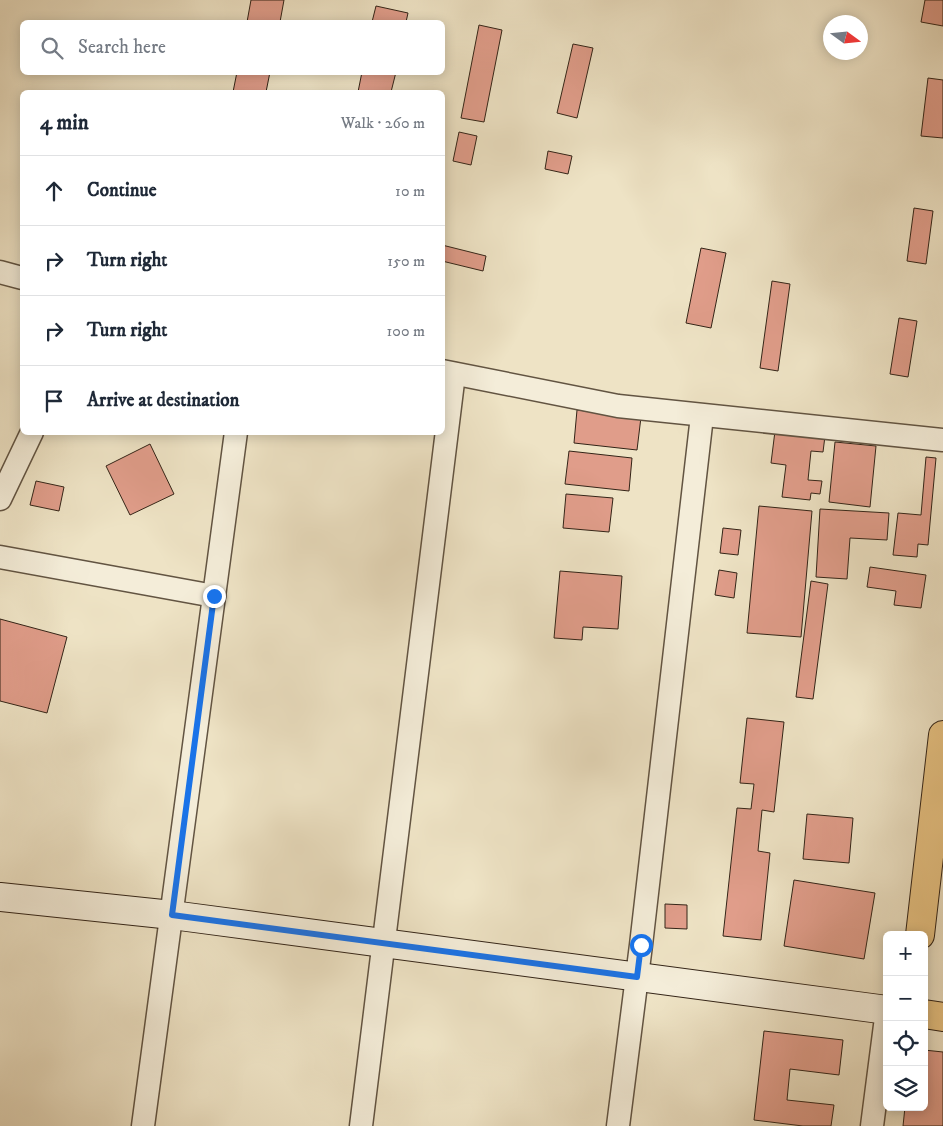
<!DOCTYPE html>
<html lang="en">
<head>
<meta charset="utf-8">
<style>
  body { margin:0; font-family:"IM FELL DW Pica",serif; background:#f2f2f3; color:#1f2937 }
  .controls { position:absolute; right:15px; bottom:15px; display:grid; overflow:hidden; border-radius:8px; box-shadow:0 2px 12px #0003 }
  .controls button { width:45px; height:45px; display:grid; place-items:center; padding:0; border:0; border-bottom:1px solid #e0e1e3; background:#fff; color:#1f2937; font:25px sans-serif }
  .compass { position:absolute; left:823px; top:15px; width:45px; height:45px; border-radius:50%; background:#fff; box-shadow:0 2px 12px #0003; rotate:105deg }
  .stop { position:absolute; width:15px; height:15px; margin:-11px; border:4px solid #1a73e8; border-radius:50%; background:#fff }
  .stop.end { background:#1a73e8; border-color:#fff; box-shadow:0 1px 5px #0008 }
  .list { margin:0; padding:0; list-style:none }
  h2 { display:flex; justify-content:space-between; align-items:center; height:65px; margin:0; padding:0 20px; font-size:21px }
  h2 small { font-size:16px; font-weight:400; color:#747a83 }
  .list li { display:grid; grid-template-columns:32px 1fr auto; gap:15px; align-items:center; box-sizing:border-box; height:70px; padding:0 20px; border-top:1px solid #e0e1e3 }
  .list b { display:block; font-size:19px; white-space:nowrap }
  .list em { font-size:16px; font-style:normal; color:#747a83 }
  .icon { flex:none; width:28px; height:28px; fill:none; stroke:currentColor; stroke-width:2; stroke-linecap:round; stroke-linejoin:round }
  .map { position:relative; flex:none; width:943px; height:1126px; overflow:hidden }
  .search { position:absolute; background:#fff; box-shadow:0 2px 12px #0003; left:20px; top:20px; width:425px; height:55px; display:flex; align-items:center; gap:12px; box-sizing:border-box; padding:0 18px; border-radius:8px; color:#747a83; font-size:19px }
  .panel { position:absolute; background:#fff; box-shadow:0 2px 12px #0003; left:20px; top:90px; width:425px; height:345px; border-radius:8px }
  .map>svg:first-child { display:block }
  .building { fill:#e09d8a; stroke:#332417 }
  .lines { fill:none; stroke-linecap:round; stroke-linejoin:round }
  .street-casing { stroke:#625442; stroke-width:25 }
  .secondary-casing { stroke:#332417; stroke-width:30 }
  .primary-casing { stroke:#332417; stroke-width:30 }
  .street { stroke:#f4edd9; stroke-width:22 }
  .secondary { stroke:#f4edd9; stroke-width:28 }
  .primary { stroke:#e7c282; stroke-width:28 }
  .route { stroke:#1a73e8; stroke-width:6 }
</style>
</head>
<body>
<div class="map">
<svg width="943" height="1126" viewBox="0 0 943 1126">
  <rect width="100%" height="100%" fill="#eee3c5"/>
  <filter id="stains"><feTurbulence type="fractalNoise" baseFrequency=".004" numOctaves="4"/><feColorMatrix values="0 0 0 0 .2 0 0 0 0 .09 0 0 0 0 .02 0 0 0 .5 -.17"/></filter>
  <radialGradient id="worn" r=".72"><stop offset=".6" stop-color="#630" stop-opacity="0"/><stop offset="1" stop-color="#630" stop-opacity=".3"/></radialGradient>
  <!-- building -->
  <g class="building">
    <path d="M251 0H284L280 22H247Z"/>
    <path d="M925 0H943V26L921 22Z"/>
    <path d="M376 6 408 13 406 22H372Z"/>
    <path d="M479 25 502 30 484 122 461 118Z"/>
    <path d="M573 44 593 48 577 118 557 113Z"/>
    <path d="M237 72H270L266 92H233Z"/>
    <path d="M362 72H396L391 92H358Z"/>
    <path d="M928 78 943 80V138L921 136Z"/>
    <path d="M459 132 477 136 471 165 453 161Z"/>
    <path d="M548 151 572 156 568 174 545 169Z"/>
    <path d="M914 208 933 211 926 264 907 261Z"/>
    <path d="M442 245 486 256 483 271 442 261Z"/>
    <path d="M701 248 726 253 711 328 686 323Z"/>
    <path d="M772 281 790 284 778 371 760 368Z"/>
    <path d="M899 318 917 321 908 377 890 374Z"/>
    <path d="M577 410 641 417 637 450 574 443Z"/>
    <path d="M775 431 825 436 823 452 811 451 808 480 822 481 820 494 811 493 810 500 782 497 786 465 771 463Z"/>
    <path d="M835 442 876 446 870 507 829 502Z"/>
    <path d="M150 444 174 494 130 515 106 466Z"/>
    <path d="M569 451 632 458 629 491 565 484Z"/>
    <path d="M926 457 936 458 928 545 918 544 917 557 893 555 898 513 921 515Z"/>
    <path d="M36 481 64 487 59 511 30 505Z"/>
    <path d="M566 494 613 498 609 532 563 528Z"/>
    <path d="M759 506 812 511 801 637 747 633Z"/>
    <path d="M820 509 889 513 887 540 850 538 847 579 816 577Z"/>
    <path d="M723 528 741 530 738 555 720 553Z"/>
    <path d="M870 567 926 575 921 608 894 605 896 591 867 587Z"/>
    <path d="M719 570 737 573 734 598 715 595Z"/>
    <path d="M560 571 622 576 618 629 583 627 582 640 554 638Z"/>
    <path d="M811 581 828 584 813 699 796 697Z"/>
    <path d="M0 619 67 637 47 713 0 701Z"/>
    <path d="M747 718 784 722 774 812 762 810 758 851 770 853 761 940 723 936 737 808 751 809 754 784 740 783Z"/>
    <path d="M807 814 853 818 849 863 803 859Z"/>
    <path d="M794 880 875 893 864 959 784 946Z"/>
    <path d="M665 904 687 905V929L665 928Z"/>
    <path d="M764 1031 843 1040 839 1075 790 1069 787 1100 834 1105 831 1126H803L754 1120Z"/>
    <path d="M924 1050 943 1052V1126H903L905 1107H924Z"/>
  </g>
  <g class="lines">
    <defs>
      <g id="street">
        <path d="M0 272 22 278"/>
        <path d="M442 371 618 406 943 440"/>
        <path d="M0 499 32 432"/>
        <path d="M0 557 214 596"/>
        <path d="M143 1126 236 432"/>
        <path d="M361 1126 454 374"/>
        <path d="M618 1126 641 945 702 416"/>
        <path d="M872 1126 887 1010"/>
      </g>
      <path id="secondary" d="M0 897 172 915 887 1010"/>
      <g id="primary">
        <path d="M920 935 943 735"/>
        <path d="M924 1014 943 1017"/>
      </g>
    </defs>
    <!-- street casing -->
    <use href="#street" class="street-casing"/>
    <!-- secondary casing -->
    <use href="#secondary" class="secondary-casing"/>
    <!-- primary casing -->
    <use href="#primary" class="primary-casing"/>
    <!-- street -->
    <use href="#street" class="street"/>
    <!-- secondary -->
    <use href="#secondary" class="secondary"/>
    <!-- primary -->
    <use href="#primary" class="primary"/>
  </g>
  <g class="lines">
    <!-- route -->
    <path class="route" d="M214 596 172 915 637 977 641 945"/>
  </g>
  <rect width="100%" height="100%" filter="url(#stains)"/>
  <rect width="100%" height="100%" fill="url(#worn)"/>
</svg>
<div class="controls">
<button>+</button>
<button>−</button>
<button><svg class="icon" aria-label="locate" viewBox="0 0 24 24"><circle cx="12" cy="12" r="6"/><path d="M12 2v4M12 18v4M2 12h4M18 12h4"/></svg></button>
<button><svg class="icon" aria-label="layers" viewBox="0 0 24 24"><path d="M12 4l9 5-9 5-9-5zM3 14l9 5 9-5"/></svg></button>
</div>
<svg class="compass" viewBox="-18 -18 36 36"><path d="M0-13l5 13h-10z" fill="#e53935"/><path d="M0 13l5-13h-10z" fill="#747a83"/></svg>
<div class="stop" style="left:641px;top:945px"></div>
<div class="stop end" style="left:214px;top:596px"></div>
<div class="search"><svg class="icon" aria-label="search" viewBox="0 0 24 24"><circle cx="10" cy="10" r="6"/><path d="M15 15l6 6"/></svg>Search here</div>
<section class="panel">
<h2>4 min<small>Walk · 260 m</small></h2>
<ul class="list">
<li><svg class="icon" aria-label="ahead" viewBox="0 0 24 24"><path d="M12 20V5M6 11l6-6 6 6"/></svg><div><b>Continue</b></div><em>10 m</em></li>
<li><svg class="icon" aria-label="right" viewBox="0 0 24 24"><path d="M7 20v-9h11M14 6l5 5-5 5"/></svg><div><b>Turn right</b></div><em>150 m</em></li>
<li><svg class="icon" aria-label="right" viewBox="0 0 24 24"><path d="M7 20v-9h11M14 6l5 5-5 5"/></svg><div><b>Turn right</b></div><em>100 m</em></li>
<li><svg class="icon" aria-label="arrive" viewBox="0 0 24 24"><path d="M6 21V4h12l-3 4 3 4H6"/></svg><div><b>Arrive at destination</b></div></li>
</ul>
</section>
</div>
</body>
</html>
